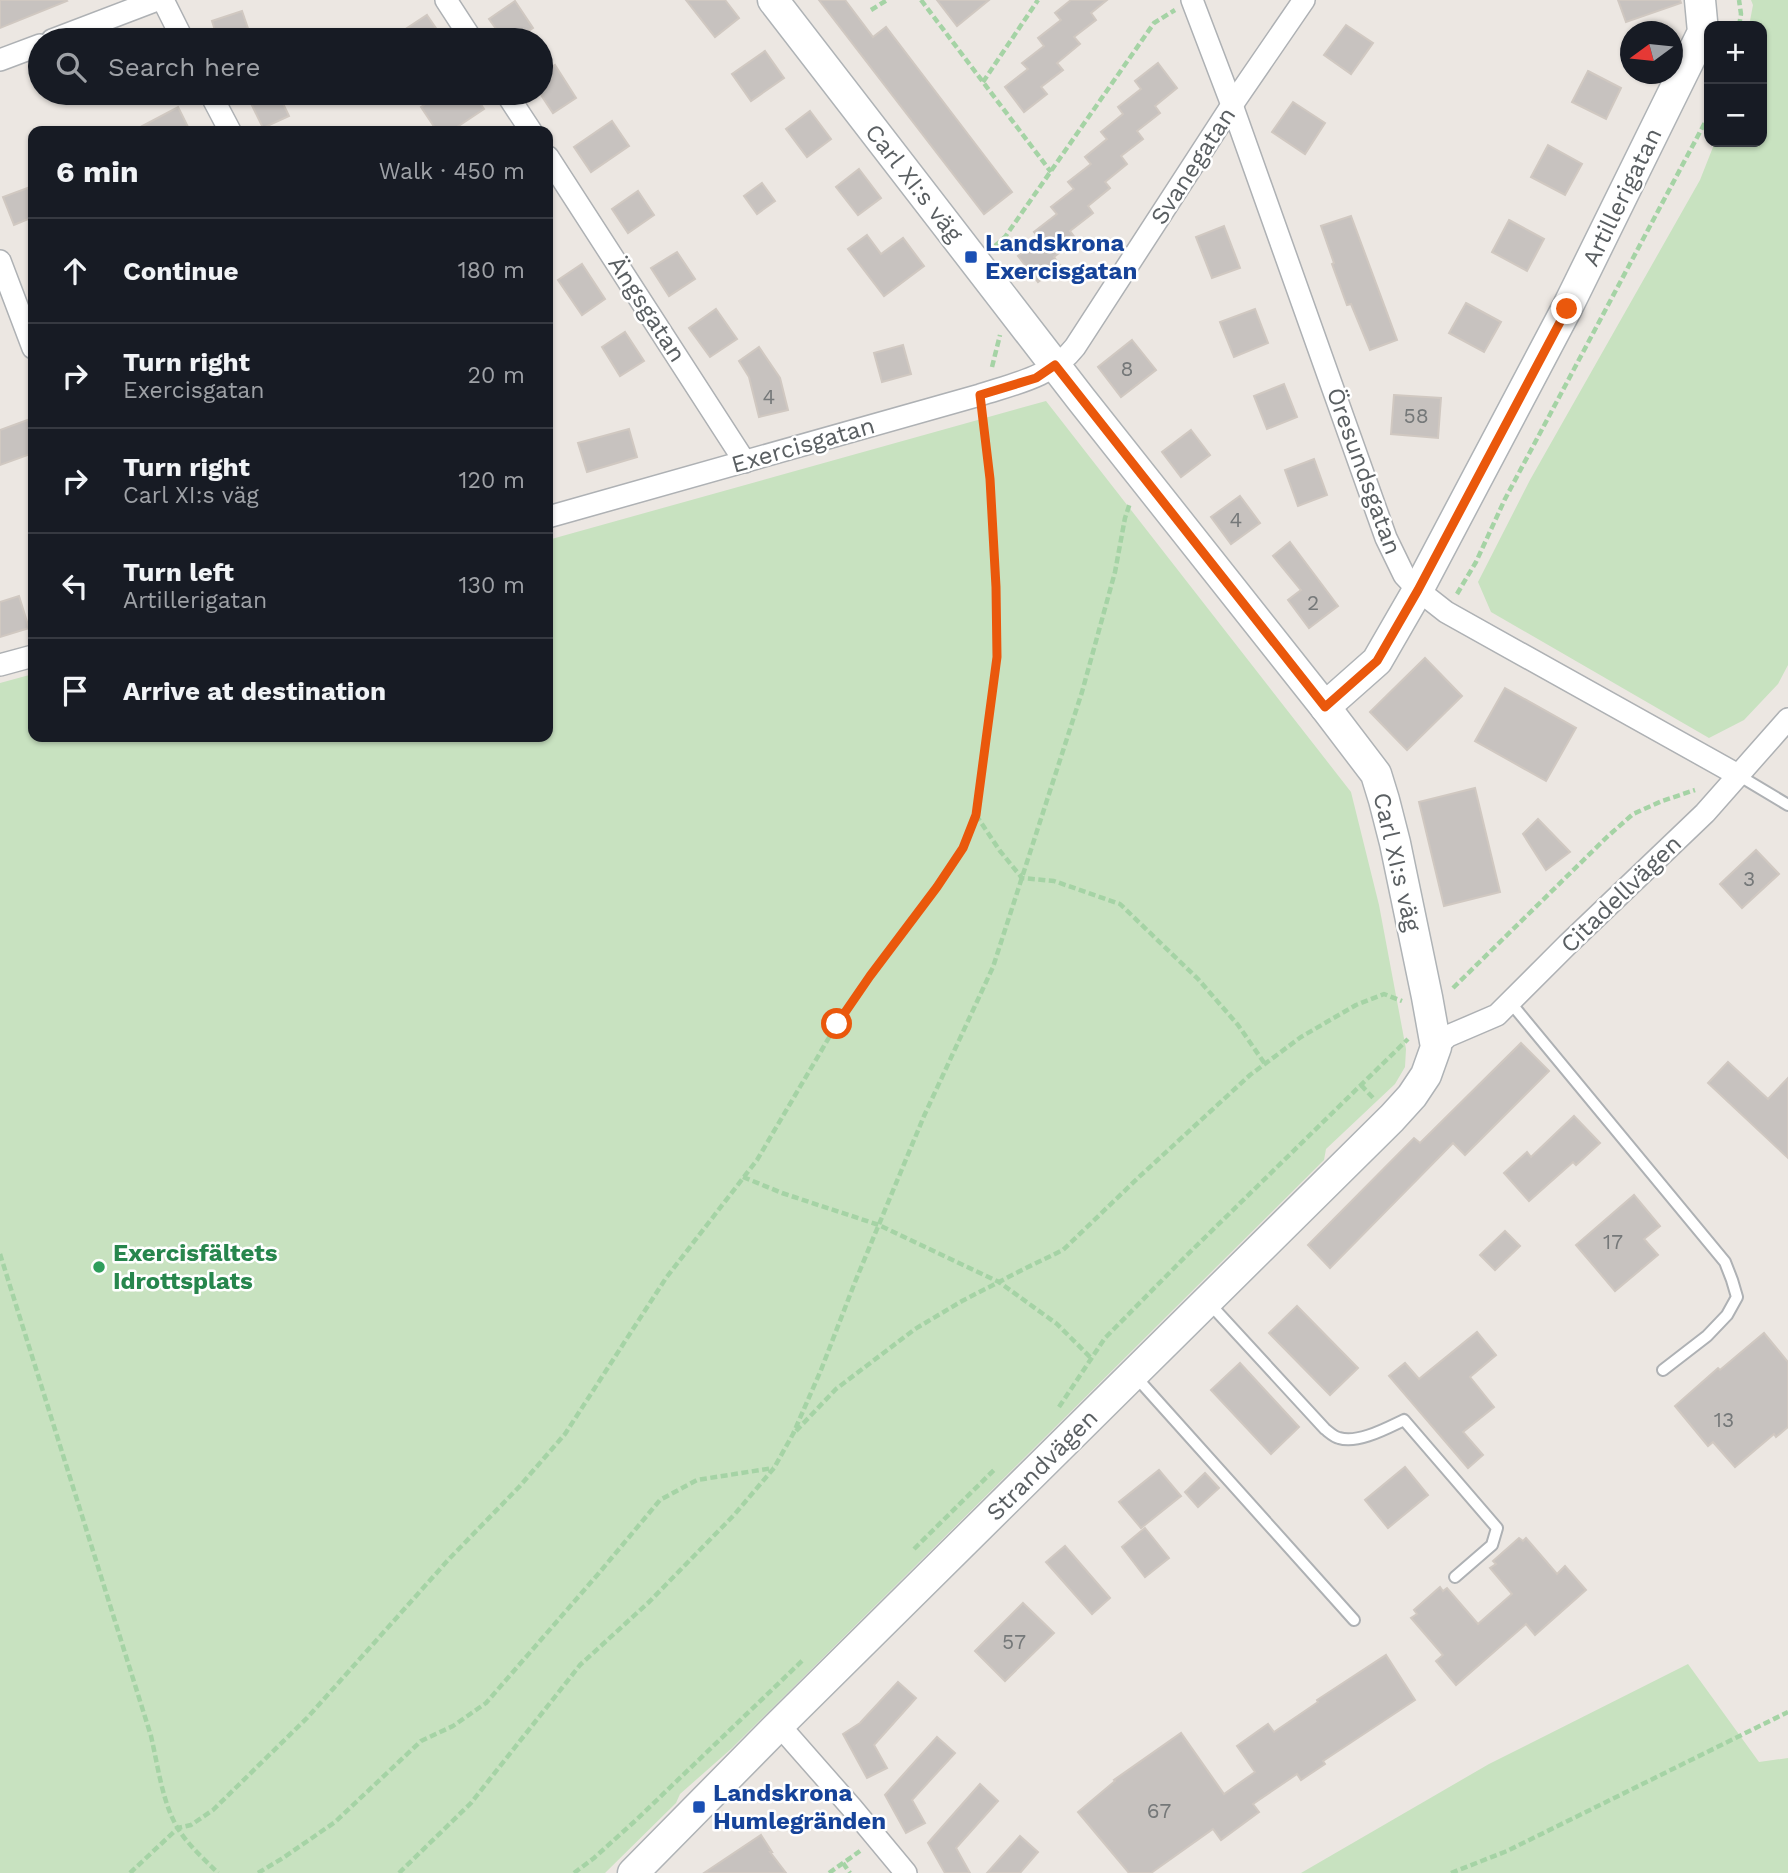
<!DOCTYPE html>
<html lang="en">
<head>
<meta charset="utf-8">
<style>
  body { margin:0; font-family:"Work Sans",sans-serif; background:#20242c; color:#f1f3f6 }
  .controls { position:absolute; right:21px; top:21px; display:grid; overflow:hidden; border-radius:14px; box-shadow:0 2px 5px #0004 }
  .controls button { width:63px; height:63px; display:grid; place-items:center; padding:0; border:0; border-bottom:2px solid #363941; background:#171b24; color:#f1f3f6; font:35px sans-serif }
  .compass { position:absolute; left:1620px; top:21px; width:63px; height:63px; border-radius:50%; background:#171b24; box-shadow:0 2px 5px #0004; rotate:255deg }
  .stop { position:absolute; width:21px; height:21px; margin:-16px; border:5px solid #ea580c; border-radius:50%; background:#fff }
  .stop.end { background:#ea580c; border-color:#fff; box-shadow:0 2px 7px #0008 }
  .list { margin:0; padding:0; list-style:none }
  h2 { display:flex; justify-content:space-between; align-items:center; height:91px; margin:0; padding:0 28px; font-size:30px }
  h2 small { font-size:23px; font-weight:400; color:#9ea1a6 }
  .list li { display:grid; grid-template-columns:46px 1fr auto; gap:21px; align-items:center; box-sizing:border-box; height:105px; padding:0 28px; border-top:2px solid #363941 }
  .list b { display:block; font-size:26px; white-space:nowrap }
  .list p { margin:0; font-size:23px; white-space:nowrap; color:#9ea1a6 }
  .list em { font-size:23px; font-style:normal; color:#9ea1a6 }
  .icon { flex:none; width:38px; height:38px; fill:none; stroke:currentColor; stroke-width:2; stroke-linecap:round; stroke-linejoin:round }
  .map { position:relative; flex:none; width:1788px; height:1873px; overflow:hidden }
  .search { position:absolute; background:#171b24; box-shadow:0 2px 5px #0004; left:28px; top:28px; width:525px; height:77px; display:flex; align-items:center; gap:18px; box-sizing:border-box; padding:0 24px; border-radius:38px; color:#9ea1a6; font-size:26px }
  .panel { position:absolute; background:#171b24; box-shadow:0 2px 5px #0004; left:28px; top:126px; width:525px; height:616px; border-radius:14px }
  .map>svg:first-child { display:block }
  .green { fill:#c8e2c0 }
  .building { fill:#c7c2bf; stroke:#d0c8c1; stroke-width:2 }
  .lines { fill:none; stroke-linecap:round; stroke-linejoin:round }
  .lane-casing { stroke:#aeb1b4; stroke-width:14 }
  .street-casing { stroke:#aeb1b4; stroke-width:24 }
  .secondary-casing { stroke:#afb3b6; stroke-width:33 }
  .path { stroke:#a5d3a5; stroke-width:4.5; stroke-dasharray:7 3.5; stroke-linecap:butt }
  .lane { stroke:#fff; stroke-width:10 }
  .street { stroke:#fff; stroke-width:21 }
  .secondary { stroke:#fff; stroke-width:30 }
  .route { stroke:#ea580c; stroke-width:9 }
  .transit-dot { fill:#1a4fb4; stroke:#fff; stroke-width:2.5 }
  .leisure-dot { fill:#2e9e5b; stroke:#fff; stroke-width:2.5 }
  .labels { text-anchor:middle; stroke-width:5; stroke-linejoin:round; paint-order:stroke }
  .number-label { font-size:21px; fill:#757879 }
  .street-label { font-size:24px; fill:#5a5f62; stroke:#fff }
  .transit-label { font-size:24px; font-weight:bold; fill:#164399; stroke:#fff; text-anchor:start }
  .leisure-label { font-size:24px; font-weight:bold; fill:#27864d; stroke:#fff; text-anchor:start }
</style>
</head>
<body>
<div class="map">
<svg width="1788" height="1873" viewBox="0 0 1788 1873">
  <rect width="100%" height="100%" fill="#ece7e2"/>
  <!-- green -->
  <g class="green">
    <path d="M1751 0H1788V665L1778 684 1744 720 1709 738 1491 612 1478 582 1530 480 1700 180 1715 142H1762V26H1749L1753 5Z"/>
    <path d="M1046 401 1351 792 1379 905 1406 1049 1405 1067 1395 1084 1326 1149 1324 1160 731 1749 680 1794 676 1803 605 1873H0V683L33 674V737H548V540Z"/>
    <path d="M1688 1664 1759 1762 1788 1758V1873H1301L1489 1764Z"/>
  </g>
  <!-- building -->
  <g class="building">
    <path d="M0 0H66L67 1 0 28Z"/>
    <path d="M686 0H725L739 18 715 37Z"/>
    <path d="M819 0H845L873 37 886 27 1012 192 984 214Z"/>
    <path d="M937 0H989L957 26Z"/>
    <path d="M1071 0H1107L1091 13 1096 20 1074 37 1080 44 1057 63 1063 70 1041 87 1047 94 1024 112 1005 87 1028 69 1022 63 1044 46 1038 38 1061 20 1055 13Z"/>
    <path d="M1618 0H1680L1681 3 1626 22Z"/>
    <path d="M515 1 533 28 515 40H504L489 19Z"/>
    <path d="M242 11 252 40H218L212 21Z"/>
    <path d="M427 15 444 40H389Z"/>
    <path d="M1346 25 1373 43 1351 74 1324 55Z"/>
    <path d="M765 51 784 78 751 101 732 74Z"/>
    <path d="M1158 63 1177 88 1155 106 1160 113 1137 131 1143 139 1121 156 1127 164 1105 182 1110 188 1088 206 1093 213 1070 231 1076 239 1054 257 1060 265 1038 282 1018 256 1040 239 1034 232 1057 214 1051 207 1074 189 1068 182 1091 164 1085 157 1107 139 1101 132 1123 114 1118 107 1141 89 1135 81Z"/>
    <path d="M555 65 576 98 553 113 541 95V74Z"/>
    <path d="M1588 71 1621 88 1606 119 1572 102Z"/>
    <path d="M246 93H278L289 116 263 128Z"/>
    <path d="M442 93H473L484 109 451 131H437L421 107Z"/>
    <path d="M1293 102 1325 123 1305 154 1272 132Z"/>
    <path d="M178 107 190 131H133Z"/>
    <path d="M810 111 831 139 807 157 786 129Z"/>
    <path d="M612 121 629 146 591 172 574 147Z"/>
    <path d="M1548 145 1582 164 1565 195 1531 177Z"/>
    <path d="M859 169 881 198 858 215 836 187Z"/>
    <path d="M762 183 775 201 757 214 744 196Z"/>
    <path d="M33 186V217L14 225 3 197Z"/>
    <path d="M638 191 654 215 628 233 612 209Z"/>
    <path d="M1351 216 1397 340 1370 350 1351 304 1347 305 1332 264 1334 263 1321 226Z"/>
    <path d="M1509 220 1544 239 1527 271 1492 252Z"/>
    <path d="M1224 226 1240 268 1212 278 1196 237Z"/>
    <path d="M867 235 881 254 903 238 924 266 884 296 848 249Z"/>
    <path d="M677 252 695 279 669 296 651 268Z"/>
    <path d="M582 264 605 299 582 315 558 280Z"/>
    <path d="M1466 303 1501 322 1484 352 1449 333Z"/>
    <path d="M716 309 737 339 710 357 689 328Z"/>
    <path d="M1255 309 1268 343 1234 357 1220 322Z"/>
    <path d="M625 332 644 361 620 376 602 347Z"/>
    <path d="M1132 340 1156 370 1121 397 1098 367Z"/>
    <path d="M903 345 911 374 882 382 874 353Z"/>
    <path d="M759 347 780 378 788 410 759 417 749 377 739 361Z"/>
    <path d="M1284 384 1297 417 1267 429 1254 396Z"/>
    <path d="M1394 395 1441 398 1438 438 1391 434Z"/>
    <path d="M33 418V453L0 465V430Z"/>
    <path d="M629 429 637 457 587 472 578 443Z"/>
    <path d="M1191 430 1210 455 1181 477 1162 452Z"/>
    <path d="M1314 459 1327 495 1298 506 1285 470Z"/>
    <path d="M1240 496 1260 523 1231 544 1211 517Z"/>
    <path d="M1290 542 1338 606 1309 628 1288 600 1301 590 1273 556Z"/>
    <path d="M19 596 29 628 0 637V602Z"/>
    <path d="M1425 658 1462 696 1407 750 1370 712Z"/>
    <path d="M1505 688 1576 728 1546 781 1475 741Z"/>
    <path d="M1475 788 1500 892 1444 906 1419 802Z"/>
    <path d="M1538 819 1570 852 1546 870 1523 834Z"/>
    <path d="M1756 850 1779 874 1742 908 1720 884Z"/>
    <path d="M1521 1043 1549 1071 1465 1155 1453 1143 1330 1268 1308 1245 1414 1138 1420 1143Z"/>
    <path d="M1728 1062 1768 1099 1788 1078V1158L1708 1083Z"/>
    <path d="M1574 1116 1600 1143 1576 1165 1573 1162 1529 1201 1504 1173 1527 1152 1531 1157Z"/>
    <path d="M1634 1195 1660 1226 1644 1239 1658 1255 1615 1291 1576 1245Z"/>
    <path d="M1505 1231 1520 1246 1495 1270 1480 1255Z"/>
    <path d="M1297 1306 1358 1368 1330 1395 1269 1333Z"/>
    <path d="M1477 1332 1496 1355 1470 1377 1494 1407 1463 1432 1483 1455 1468 1468 1389 1376 1405 1363 1419 1379Z"/>
    <path d="M1764 1333 1788 1362V1427L1776 1437 1774 1434 1735 1467 1713 1442 1708 1446 1675 1406 1718 1368 1720 1370Z"/>
    <path d="M1240 1363 1299 1427 1271 1454 1211 1390Z"/>
    <path d="M1405 1467 1428 1495 1388 1528 1365 1500Z"/>
    <path d="M1159 1470 1181 1496 1141 1528 1119 1502Z"/>
    <path d="M1205 1473 1219 1488 1198 1507 1185 1492Z"/>
    <path d="M1145 1528 1169 1558 1145 1577 1122 1547Z"/>
    <path d="M1519 1538 1523 1541 1526 1538 1557 1574 1565 1566 1586 1590 1535 1635 1526 1624 1456 1685 1436 1661 1443 1655 1411 1618 1417 1614 1414 1610 1440 1587 1443 1591 1447 1588 1478 1624 1512 1594 1490 1568 1496 1564 1493 1561Z"/>
    <path d="M1065 1546 1110 1598 1092 1614 1046 1562Z"/>
    <path d="M1023 1603 1054 1633 1005 1681 975 1651Z"/>
    <path d="M1386 1655 1415 1700 1323 1761 1325 1764 1301 1780 1297 1774 1253 1804 1259 1812 1221 1840 1213 1829 1151 1873H1129L1078 1812 1115 1781 1114 1780 1181 1733 1224 1794 1255 1772 1237 1746 1268 1724 1274 1732 1318 1702 1317 1700Z"/>
    <path d="M898 1682 916 1698 874 1745 887 1768 867 1778 843 1734 860 1723Z"/>
    <path d="M937 1737 955 1753 912 1800 925 1823 906 1833 885 1795Z"/>
    <path d="M980 1784 998 1801 956 1848 970 1873H945L928 1843Z"/>
    <path d="M761 1835 772 1852H770L786 1873H704Z"/>
    <path d="M1020 1836 1038 1852 1020 1873H987Z"/>
  </g>
  <g class="lines">
    <defs>
      <g id="lane">
        <path d="M1738 775 1788 805"/>
        <path d="M1510 1002 1725 1262 1732 1280 1737 1297 1727 1315 1707 1336 1663 1370"/>
        <path d="M1209 1303 1325 1429C1329 1432 1334 1437 1339 1438 1358 1444 1387 1428 1404 1420L1497 1528 1492 1545 1455 1577"/>
        <path d="M1136 1377 1354 1620"/>
      </g>
      <g id="street">
        <path d="M163 0 183 40"/>
        <path d="M446 0 472 40"/>
        <path d="M1192 0 1232 105 1386 538 1404 575 1418 590 1446 612 1738 775"/>
        <path d="M52 40 157 0"/>
        <path d="M0 60 40 45"/>
        <path d="M210 93 230 131"/>
        <path d="M506 93 531 131"/>
        <path d="M548 157 745 462"/>
        <path d="M0 261 33 348"/>
        <path d="M548 517 980 395C1013 384 1052 377 1075 347L1232 105 1304 0"/>
        <path d="M0 665 33 656"/>
        <path d="M1436 1047 1448 1036 1497 1015 1568 944 1705 813 1788 719"/>
        <path d="M779 1725 852 1808 906 1873"/>
      </g>
      <g id="secondary">
        <path d="M1325 707 1377 661 1418 590 1567 308 1703 32 1700 0"/>
        <path d="M633 1873 779 1725 1392 1118 1412 1096 1426 1075 1436 1047 1427 997 1395 843 1384 800 1376 774 1325 707 1081 399 773 0"/>
      </g>
    </defs>
    <!-- lane casing -->
    <use href="#lane" class="lane-casing"/>
    <!-- street casing -->
    <use href="#street" class="street-casing"/>
    <!-- secondary casing -->
    <use href="#secondary" class="secondary-casing"/>
    <!-- path -->
    <g class="path">
      <path d="M921 0 1051 172"/>
      <path d="M871 10 887 0"/>
      <path d="M1739 26 1741 14 1739 0"/>
      <path d="M983 82 1038 0"/>
      <path d="M995 246 1005 237 1154 23 1175 10"/>
      <path d="M992 367 1000 335"/>
      <path d="M1457 594 1476 562 1505 499 1709 115"/>
      <path d="M976 815 1000 851 1022 878 1054 881 1120 904 1198 979 1238 1025 1265 1064"/>
      <path d="M1453 988 1607 837 1633 814 1662 801 1695 790"/>
      <path d="M1361 1085 1375 1100"/>
      <path d="M743 1177 782 1193 879 1225 999 1282 1057 1324 1092 1359"/>
      <path d="M0 1254 151 1736C158 1766 162 1801 177 1827 187 1844 204 1859 218 1873"/>
      <path d="M1059 1407 1105 1338 1186 1256 1408 1039"/>
      <path d="M796 1431 836 1389 915 1329 962 1301 1026 1268 1063 1250 1139 1177 1250 1075 1301 1037 1356 1005 1384 994 1402 1001"/>
      <path d="M914 1549 995 1469"/>
      <path d="M843 1863 850 1873"/>
      <path d="M130 1873 178 1828 191 1825 213 1810 307 1718 449 1559 519 1487 565 1434 666 1278 757 1160 837 1024 870 976 937 887 963 848 976 815 997 657 996 587 990 479 982 416"/>
      <path d="M258 1873 283 1858 335 1822 421 1741 453 1726 486 1703 599 1573 660 1500 697 1480 773 1468"/>
      <path d="M399 1873 471 1803 580 1665 649 1602 734 1515 774 1468 793 1434 821 1370 855 1282 924 1116 993 967 1082 692 1115 572 1125 518 1130 503"/>
      <path d="M574 1873 594 1858 635 1821 804 1659"/>
      <path d="M829 1873 860 1851"/>
      <path d="M1451 1873 1507 1851 1788 1712"/>
    </g>
    <!-- lane -->
    <use href="#lane" class="lane"/>
    <!-- street -->
    <use href="#street" class="street"/>
    <!-- secondary -->
    <use href="#secondary" class="secondary"/>
  </g>
  <g class="lines">
    <!-- route -->
    <path class="route" d="M837 1024 870 976 937 887 963 848 976 815 997 657 996 587 990 479 980 395 1036 378 1055 365 1325 707 1377 661 1418 590 1567 309"/>
  </g>
  <!-- markers -->
  <g class="transit-dot">
    <rect x="964" y="250" width="14" height="14" rx="3.5"/>
    <rect x="692" y="1800" width="14" height="14" rx="3.5"/>
  </g>
  <circle class="leisure-dot" cx="99" cy="1267" r="7"/>
  <g class="labels">
    <!-- number labels -->
    <g class="number-label">
      <text x="1127" y="376">8</text>
      <text x="769" y="404">4</text>
      <text x="1416" y="423">58</text>
      <text x="1236" y="527">4</text>
      <text x="1313" y="610">2</text>
      <text x="1749" y="886">3</text>
      <text x="1613" y="1249">17</text>
      <text x="1724" y="1427">13</text>
      <text x="1014" y="1649">57</text>
      <text x="1159" y="1818">67</text>
    </g>
    <!-- street labels -->
    <g class="street-label">
      <text transform="translate(1193 166) rotate(-57)" y="8">Svanegatan</text>
      <text transform="translate(914 183) rotate(52)" y="8">Carl XI:s väg</text>
      <text transform="translate(1622 197) rotate(-64)" y="8">Artillerigatan</text>
      <text transform="translate(647 309) rotate(57)" y="8">Ängsgatan</text>
      <text transform="translate(803 445) rotate(-16)" y="8">Exercisgatan</text>
      <text transform="translate(1364 471) rotate(70)" y="8">Öresundsgatan</text>
      <text transform="translate(1397 862) rotate(77)" y="8">Carl XI:s väg</text>
      <text transform="translate(1621 894) rotate(-44)" y="8">Citadellvägen</text>
      <text transform="translate(1042 1465) rotate(-45)" y="8">Strandvägen</text>
    </g>
    <!-- transit labels -->
    <g class="transit-label">
      <text x="985" y="251">Landskrona<tspan x="985" dy="28">Exercisgatan</tspan></text>
      <text x="713" y="1801">Landskrona<tspan x="713" dy="28">Humlegränden</tspan></text>
    </g>
    <!-- leisure labels -->
    <g class="leisure-label">
      <text x="113" y="1261">Exercisfältets<tspan x="113" dy="28">Idrottsplats</tspan></text>
    </g>
  </g>
</svg>
<div class="controls">
<button>+</button>
<button>−</button>
</div>
<svg class="compass" viewBox="-18 -18 36 36"><path d="M0-13l5 13h-10z" fill="#e53935"/><path d="M0 13l5-13h-10z" fill="#9ea1a6"/></svg>
<div class="stop" style="left:837px;top:1024px"></div>
<div class="stop end" style="left:1567px;top:309px"></div>
<div class="search"><svg class="icon" aria-label="search" viewBox="0 0 24 24"><circle cx="10" cy="10" r="6"/><path d="M15 15l6 6"/></svg>Search here</div>
<section class="panel">
<h2>6 min<small>Walk · 450 m</small></h2>
<ul class="list">
<li><svg class="icon" aria-label="ahead" viewBox="0 0 24 24"><path d="M12 20V5M6 11l6-6 6 6"/></svg><div><b>Continue</b></div><em>180 m</em></li>
<li><svg class="icon" aria-label="right" viewBox="0 0 24 24"><path d="M7 20v-9h11M14 6l5 5-5 5"/></svg><div><b>Turn right</b><p>Exercisgatan</p></div><em>20 m</em></li>
<li><svg class="icon" aria-label="right" viewBox="0 0 24 24"><path d="M7 20v-9h11M14 6l5 5-5 5"/></svg><div><b>Turn right</b><p>Carl XI:s väg</p></div><em>120 m</em></li>
<li><svg class="icon" aria-label="left" viewBox="0 0 24 24"><path d="M17 20v-9H6M10 6l-5 5 5 5"/></svg><div><b>Turn left</b><p>Artillerigatan</p></div><em>130 m</em></li>
<li><svg class="icon" aria-label="arrive" viewBox="0 0 24 24"><path d="M6 21V4h12l-3 4 3 4H6"/></svg><div><b>Arrive at destination</b></div></li>
</ul>
</section>
</div>
</body>
</html>
